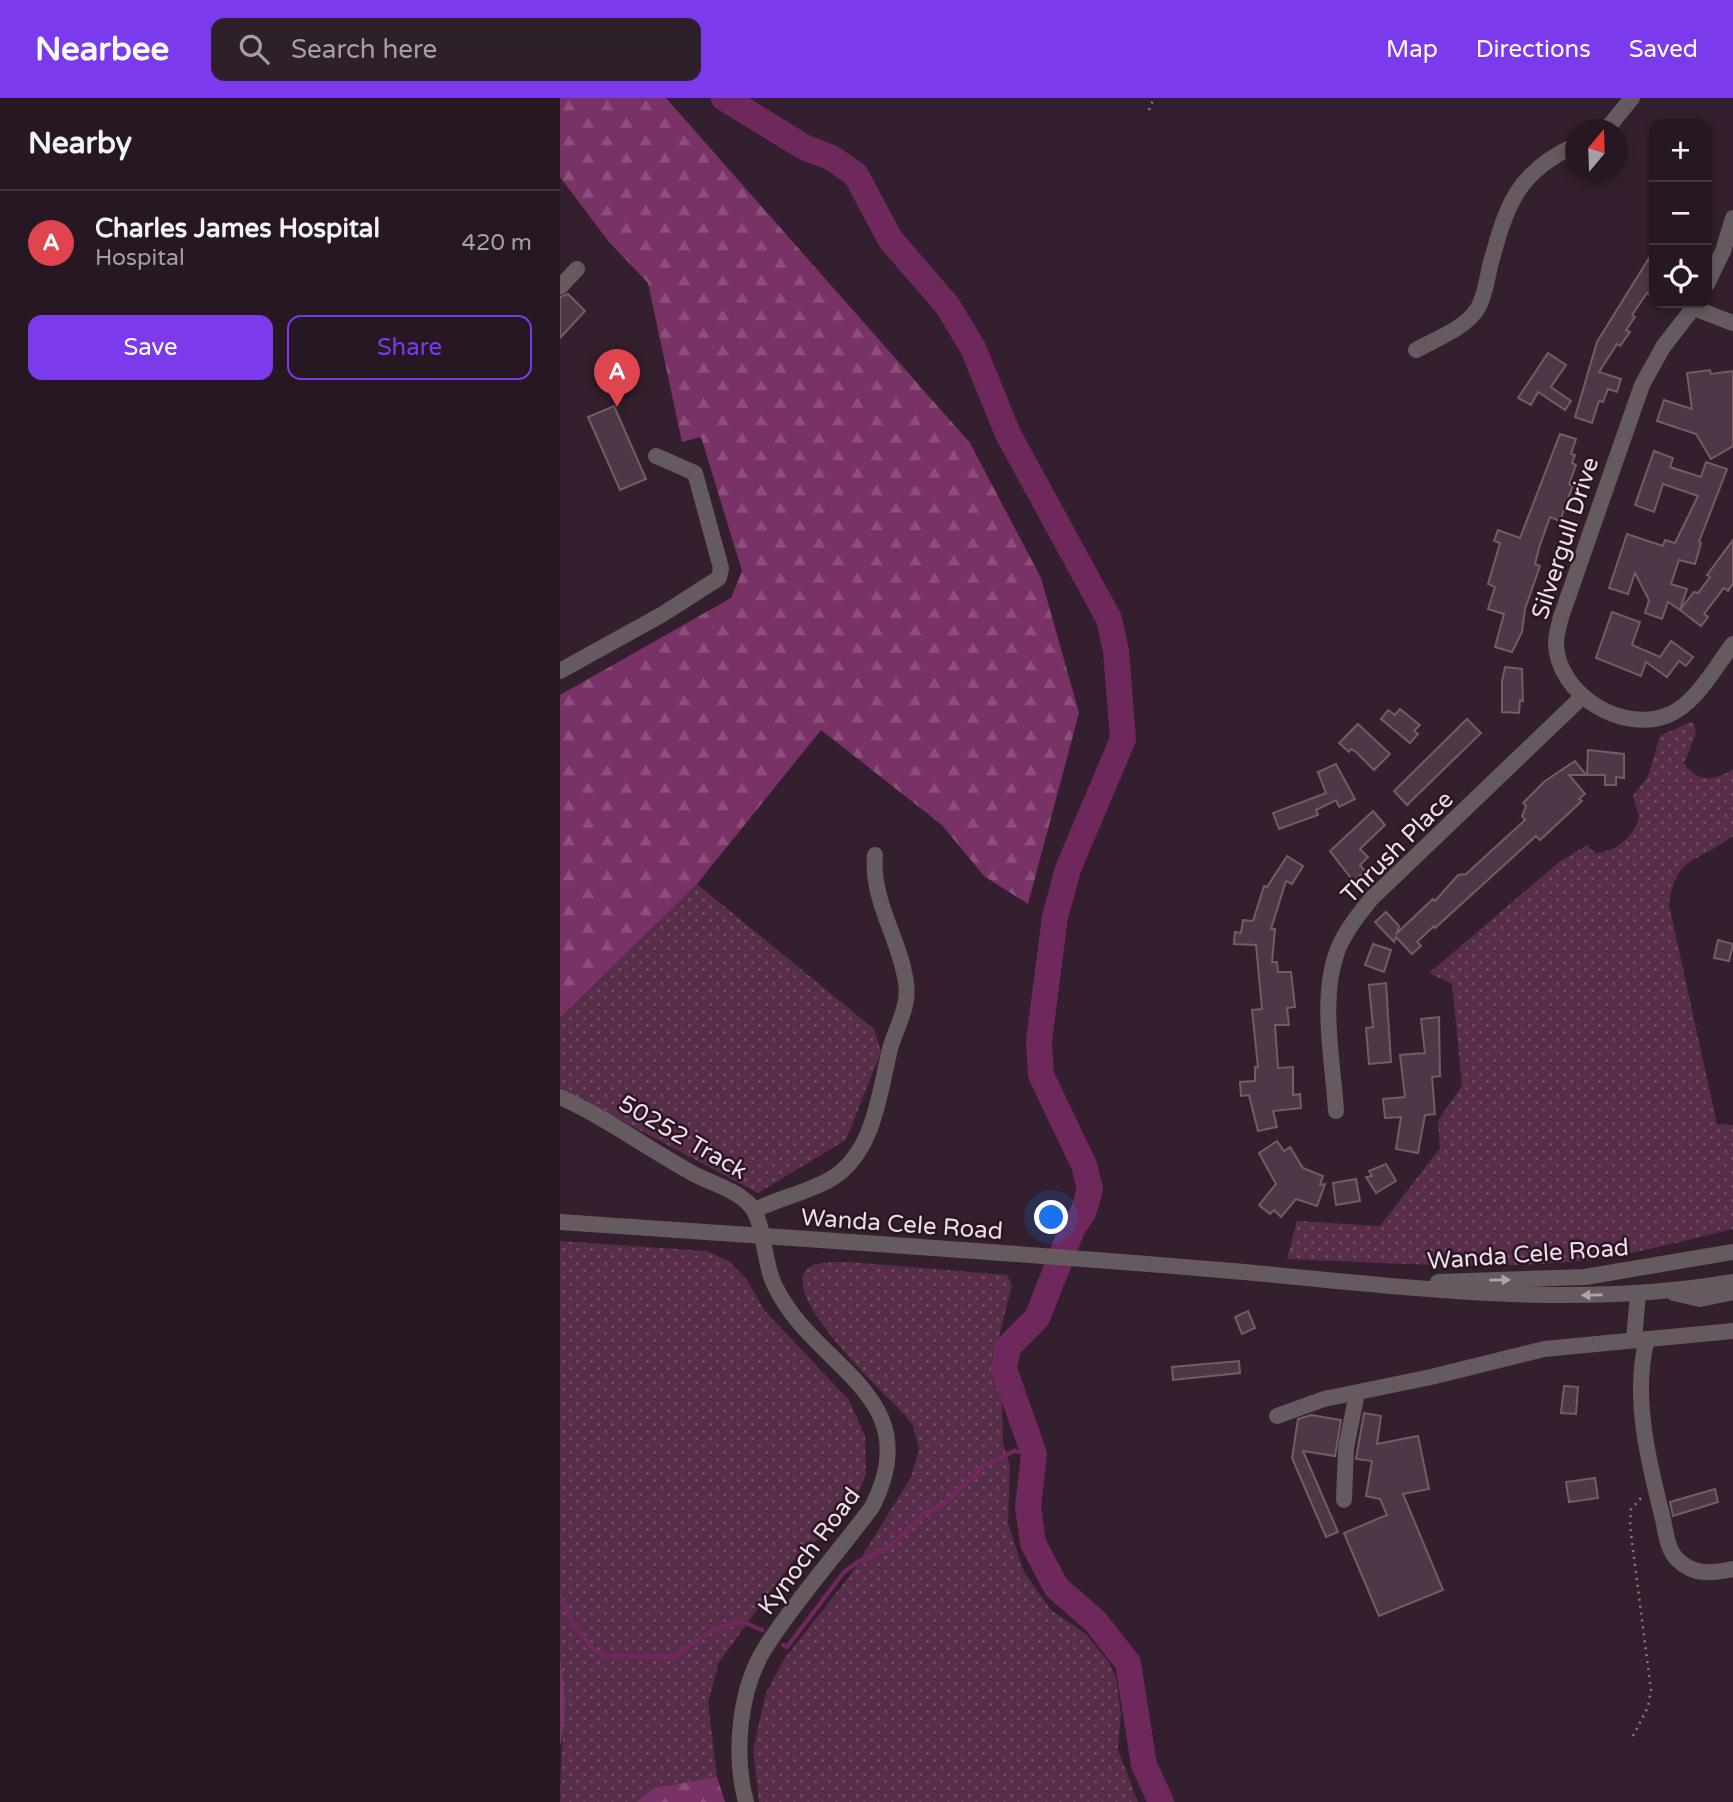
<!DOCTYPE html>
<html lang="en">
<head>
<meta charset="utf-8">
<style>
  body { margin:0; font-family:"Varela Round",sans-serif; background:#2e202a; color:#f1f3f6 }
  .controls { position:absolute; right:21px; top:21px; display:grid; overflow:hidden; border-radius:14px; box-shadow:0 4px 10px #0003 }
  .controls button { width:63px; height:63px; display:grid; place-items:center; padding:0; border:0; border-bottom:2px solid #423640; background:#261722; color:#f1f3f6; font:35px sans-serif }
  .compass { position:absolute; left:1005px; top:21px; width:63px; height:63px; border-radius:50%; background:#261722; box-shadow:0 4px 10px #0003; rotate:19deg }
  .you { position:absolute; left:492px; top:1120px; width:24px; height:24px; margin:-18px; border:5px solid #fff; border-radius:50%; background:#1a73e8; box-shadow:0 0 0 10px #1a73e833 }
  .badge { display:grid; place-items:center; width:46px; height:46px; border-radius:50%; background:#7c3aed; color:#fff; font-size:23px; font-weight:700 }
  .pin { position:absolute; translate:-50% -58px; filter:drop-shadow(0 2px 4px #0008) }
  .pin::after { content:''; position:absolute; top:37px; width:24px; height:21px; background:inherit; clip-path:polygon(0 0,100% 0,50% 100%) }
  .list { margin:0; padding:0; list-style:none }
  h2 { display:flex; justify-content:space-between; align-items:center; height:91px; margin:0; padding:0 28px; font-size:30px }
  h2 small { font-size:23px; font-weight:400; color:#a49fa5 }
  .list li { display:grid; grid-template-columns:46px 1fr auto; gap:21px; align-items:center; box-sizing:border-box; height:105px; padding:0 28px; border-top:2px solid #423640 }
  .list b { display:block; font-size:26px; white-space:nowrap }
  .list p { margin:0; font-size:23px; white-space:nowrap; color:#a49fa5 }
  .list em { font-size:23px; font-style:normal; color:#a49fa5 }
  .actions { display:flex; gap:14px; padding:21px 28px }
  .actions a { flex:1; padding:16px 0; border:2px solid #7c3aed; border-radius:14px; text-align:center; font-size:24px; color:#7c3aed }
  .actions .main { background:#7c3aed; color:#fff }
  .icon { flex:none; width:38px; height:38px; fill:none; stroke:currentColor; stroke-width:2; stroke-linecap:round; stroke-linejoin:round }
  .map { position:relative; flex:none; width:1173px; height:1704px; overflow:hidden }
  header { display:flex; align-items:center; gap:42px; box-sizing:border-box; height:98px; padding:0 35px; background:#7c3aed; color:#fff }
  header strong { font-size:33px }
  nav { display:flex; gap:38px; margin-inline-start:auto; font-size:24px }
  .search { width:490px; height:63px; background:#2e202a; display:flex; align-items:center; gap:18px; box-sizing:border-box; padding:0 24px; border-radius:14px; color:#a49fa5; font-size:26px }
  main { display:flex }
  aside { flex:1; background:#261722 }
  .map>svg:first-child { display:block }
  .grass { fill:url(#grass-dots) }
  .forest { fill:url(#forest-firs) }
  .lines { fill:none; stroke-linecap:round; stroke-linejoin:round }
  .stream { stroke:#6e285c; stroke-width:4.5 }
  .river { stroke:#6e285c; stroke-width:26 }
  .building { fill:#4e3746; stroke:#735b6a; stroke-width:2 }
  .path { stroke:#8b7985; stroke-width:2.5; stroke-dasharray:2 5; stroke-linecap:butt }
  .minor { stroke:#645a60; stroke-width:16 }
  .oneway { fill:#afa3aa }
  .labels { text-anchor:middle; stroke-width:5; stroke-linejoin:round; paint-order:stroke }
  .street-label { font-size:24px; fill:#eddee7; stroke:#291523 }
</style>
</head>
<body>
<header>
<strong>Nearbee</strong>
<div class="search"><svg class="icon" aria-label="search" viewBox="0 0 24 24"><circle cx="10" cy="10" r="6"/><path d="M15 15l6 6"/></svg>Search here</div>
<nav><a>Map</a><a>Directions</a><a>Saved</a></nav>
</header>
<main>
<aside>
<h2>Nearby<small></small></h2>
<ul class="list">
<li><span class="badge" style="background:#e0444e">A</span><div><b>Charles James Hospital</b><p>Hospital</p></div><em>420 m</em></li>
</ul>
<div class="actions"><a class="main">Save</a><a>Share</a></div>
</aside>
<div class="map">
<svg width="1173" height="1704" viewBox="0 0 1173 1704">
  <defs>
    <pattern id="grass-dots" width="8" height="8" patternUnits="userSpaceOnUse" patternTransform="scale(1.75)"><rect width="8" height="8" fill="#572d4a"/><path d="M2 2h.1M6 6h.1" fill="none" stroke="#6f4b64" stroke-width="1.8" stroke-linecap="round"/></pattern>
    <pattern id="forest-firs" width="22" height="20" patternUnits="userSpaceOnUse" patternTransform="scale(1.75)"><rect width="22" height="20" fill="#793265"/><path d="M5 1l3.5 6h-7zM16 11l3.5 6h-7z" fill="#8c4f7b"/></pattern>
  </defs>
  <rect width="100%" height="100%" fill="#331f2d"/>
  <!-- grass -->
  <g class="grass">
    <path d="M1130 624 1134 625 1136 635 1124 665C1138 685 1154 683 1173 671V738C1140 764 1115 757 1109 807L1157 1026 1173 1027V1131C1115 1145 1054 1162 995 1165 906 1171 816 1164 727 1161L737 1123 820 1128 880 1050 878 1023 902 987 892 886 869 875 999 764 1027 747 1035 755C1056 754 1073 739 1079 720L1073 698 1088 678 1100 638Z"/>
    <path d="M137 786 314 931 321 954 286 1042 198 1095 0 990V920Z"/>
    <path d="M0 1143 146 1153 169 1163 186 1181 205 1213 289 1302 305 1338 306 1376 292 1410 233 1463 159 1564 148 1604 157 1679 94 1690 76 1704H0C0 1654 8 1608 0 1559Z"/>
    <path d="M289 1164 436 1176 447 1177 452 1187 435 1255 442 1300 443 1345 450 1368 448 1425 464 1474 491 1512 526 1536 549 1564 556 1580 561 1615 558 1652 578 1704H199L193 1652 206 1595 224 1561 292 1475 351 1379 359 1351 353 1328 345 1317C325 1296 219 1198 247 1171 257 1162 277 1165 289 1164Z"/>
  </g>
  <!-- forest -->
  <g class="forest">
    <path d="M0 0H106L410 345 481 480 519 615 468 806 424 778 382 727 261 632 137 786 0 920V597L171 500 182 473 141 339 122 344 88 185 49 144 0 79Z"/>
    <path d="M0 1559C5 1590 7 1618 0 1649Z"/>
    <path d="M157 1679 165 1704H76L94 1690Z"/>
  </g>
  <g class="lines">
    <!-- stream -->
    <g class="stream">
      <path d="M0 1499 13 1526 33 1551 44 1558 114 1559 151 1533 181 1523 202 1532"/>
      <path d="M223 1547 227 1549 284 1474 299 1463 327 1451 364 1416 383 1407 425 1367 454 1353 474 1356"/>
    </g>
    <!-- river -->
    <path class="river" d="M164 0 244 49 272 60 296 77 330 141 387 207 413 250 448 336 549 521 556 553 563 641 508 771 495 819 479 943 481 977 524 1067 530 1091 523 1115 512 1131 477 1220 448 1249 444 1271 474 1356 468 1409 473 1445 496 1489 535 1523 568 1565 584 1667 601 1704"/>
  </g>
  <!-- building -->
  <g class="building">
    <path d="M1094 152V191L1090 197 1087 195 1072 217 1075 219 1066 232 1070 234 1060 248 1057 246 1039 274 1061 281 1057 294 1048 291 1043 304 1039 303 1032 325 1015 319 1037 244Z"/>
    <path d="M8 196 25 213 0 240V199Z"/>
    <path d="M988 255 1006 267 991 289 1011 303 1005 312 978 294 971 307 958 300Z"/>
    <path d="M1150 272 1151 276 1173 273V348L1151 361 1136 336 1097 323 1104 302 1132 311 1127 275Z"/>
    <path d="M54 308 86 381 60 392 28 319Z"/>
    <path d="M1000 336 1016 341 1011 356 1015 357 1012 365 1016 367 1009 386 1013 387 1000 423 990 419 980 447 975 466 980 468 965 511 962 534 952 554 935 549 944 516 928 511 935 489 928 486 940 445 934 443 938 432 960 440Z"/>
    <path d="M1094 353 1113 360 1110 369 1141 379 1146 364 1167 371 1139 444 1141 445 1135 466 1119 462 1111 486 1127 491 1120 512 1108 504 1102 521 1085 515 1089 502 1075 475 1068 496 1049 490 1067 436 1103 448 1105 442 1115 445 1138 398 1103 386 1094 414 1075 407Z"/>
    <path d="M1173 442V485L1168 493 1164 490 1144 516 1148 519 1141 528 1120 512 1134 494 1138 495 1150 479 1147 477Z"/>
    <path d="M1052 514 1080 524 1072 547 1100 559 1111 543 1133 559 1126 568 1119 563 1107 579 1086 564 1081 578 1036 560Z"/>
    <path d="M945 569 962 571 963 603 960 602 959 615 942 614V583Z"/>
    <path d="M840 611 860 627 854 633 858 636 850 645 821 621 828 612 835 617Z"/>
    <path d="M907 621 921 635 847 707 834 693Z"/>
    <path d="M798 626 830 656 814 672 796 654 791 651 789 654 779 645Z"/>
    <path d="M1028 652 1064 656V680L1056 679V687H1045V677H1027Z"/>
    <path d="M1015 663 1026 677H1009L1025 696 1019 701 1022 703 980 742 976 738 875 830 874 828 857 844 861 848 852 856 836 839 834 844 815 824 826 814 839 828 837 835 873 801 875 803 898 777 906 776 965 722 962 718 966 708 963 705 985 683Z"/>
    <path d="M776 666 795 701 779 709 776 702 756 712 758 717 719 731 713 715 766 695 758 674Z"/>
    <path d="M813 713 825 727 800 751 808 759 800 767 805 773 794 784 770 753Z"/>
    <path d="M727 758 743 768 732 786 726 783 711 831H715L712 864H717L718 874H731L735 909 727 910 729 927H715L718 970 733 969V997L740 996 741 1010 713 1013 717 1029 698 1033 689 997 681 998 680 984 695 983V969H698L692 912 702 911 696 847 674 846 675 834 681 835 683 822 693 823 704 788 707 789Z"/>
    <path d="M1158 842 1173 846 1169 863 1154 860Z"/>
    <path d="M813 846 831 852 824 874 805 867Z"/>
    <path d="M826 885 831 964 809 966 806 930 813 929 809 887Z"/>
    <path d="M879 919 880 978 872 979 875 1016 865 1017 858 1055 836 1051 841 1019 825 1020 823 1001 845 999 840 957 865 955 861 921Z"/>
    <path d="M717 1043 724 1053 730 1049 743 1070 763 1078 760 1087 765 1086 757 1108 736 1101 721 1119 714 1112 710 1116 699 1107 716 1086 699 1055Z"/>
    <path d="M826 1066 836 1083 816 1095 806 1079 812 1078 809 1073Z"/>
    <path d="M796 1081 800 1103 776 1107 773 1085Z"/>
    <path d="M688 1213 695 1230 682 1236 675 1219Z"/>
    <path d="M679 1263 680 1275 613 1282 612 1269Z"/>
    <path d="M1004 1288 1018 1289 1016 1316 1001 1315Z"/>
    <path d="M804 1315 821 1318 817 1346 858 1338 869 1391 843 1396 883 1492 819 1518 784 1435 827 1417 820 1401 806 1398 812 1363 796 1361Z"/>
    <path d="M751 1317 781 1322 775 1358 743 1353 778 1434 766 1439 732 1360 738 1321Z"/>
    <path d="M1035 1380 1038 1400 1009 1404 1006 1384Z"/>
    <path d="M1155 1391 1158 1404 1113 1418 1110 1404Z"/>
  </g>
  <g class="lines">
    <!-- path -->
    <g class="path">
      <path d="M589 12 594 0"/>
      <path d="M1073 1638 1088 1609 1091 1592 1070 1428 1071 1411 1081 1400"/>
    </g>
    <!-- minor -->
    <g class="minor">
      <path d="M1046 32 1072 0"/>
      <path d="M1147 186 1163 153 1173 120"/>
      <path d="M0 189 17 171"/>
      <path d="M1137 205 1103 249 1082 287 1001 519C999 527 996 537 996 545 997 596 1062 636 1108 617 1136 606 1155 569 1173 546"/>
      <path d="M1134 210 1173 225"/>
      <path d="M856 252C876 241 906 230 918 210 925 198 927 181 930 168 946 109 956 74 1016 47"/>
      <path d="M0 573 103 516 159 480 161 470 135 375 96 358"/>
      <path d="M0 999C47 1020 88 1051 134 1076 153 1086 174 1091 189 1106 205 1122 203 1164 214 1186 253 1271 370 1296 312 1409 278 1455 238 1499 207 1547 179 1589 173 1656 186 1704"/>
      <path d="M776 1013C773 962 759 900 778 851 786 832 799 816 811 801L1022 599"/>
      <path d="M195 1112C219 1100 246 1095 269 1082 314 1057 319 996 330 951 336 929 350 908 346 885 340 840 311 804 315 757"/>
      <path d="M0 1124C216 1139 433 1153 649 1171 823 1185 998 1214 1173 1184"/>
      <path d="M878 1184 1025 1179 1173 1154"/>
      <path d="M1114 1195 1140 1201 1173 1194"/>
      <path d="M1087 1241C1072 1297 1088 1362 1102 1417 1106 1432 1106 1451 1118 1462 1134 1478 1153 1475 1173 1471"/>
      <path d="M1074 1242 1078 1196"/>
      <path d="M717 1318 764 1301 871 1279 984 1251 1173 1233"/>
      <path d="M784 1402 786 1350 797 1295"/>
    </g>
  </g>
  <!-- one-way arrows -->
  <defs><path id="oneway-solid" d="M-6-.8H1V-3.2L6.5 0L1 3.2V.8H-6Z" transform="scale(1.75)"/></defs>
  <g class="oneway">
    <use href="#oneway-solid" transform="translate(940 1182) rotate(-1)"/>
    <use href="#oneway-solid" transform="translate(1032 1197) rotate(179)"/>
  </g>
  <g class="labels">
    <!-- street labels -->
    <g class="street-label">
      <text transform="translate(1005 440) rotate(-72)" y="8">Silvergull Drive</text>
      <text transform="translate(837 749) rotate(-45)" y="8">Thrush Place</text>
      <text transform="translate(123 1039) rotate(30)" y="8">50252 Track</text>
      <text transform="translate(342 1126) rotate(4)" y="8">Wanda Cele Road</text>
      <text transform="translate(968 1156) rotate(-4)" y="8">Wanda Cele Road</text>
      <text transform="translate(249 1453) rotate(-53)" y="8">Kynoch Road</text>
    </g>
  </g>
</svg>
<div class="controls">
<button>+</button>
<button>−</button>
<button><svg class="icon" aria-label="locate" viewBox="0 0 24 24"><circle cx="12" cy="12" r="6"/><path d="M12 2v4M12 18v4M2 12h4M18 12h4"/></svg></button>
</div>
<svg class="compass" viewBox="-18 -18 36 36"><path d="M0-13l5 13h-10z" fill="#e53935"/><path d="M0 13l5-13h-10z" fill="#a49fa5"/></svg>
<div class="you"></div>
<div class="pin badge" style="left:57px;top:309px;background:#e0444e">A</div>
</div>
</main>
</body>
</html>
